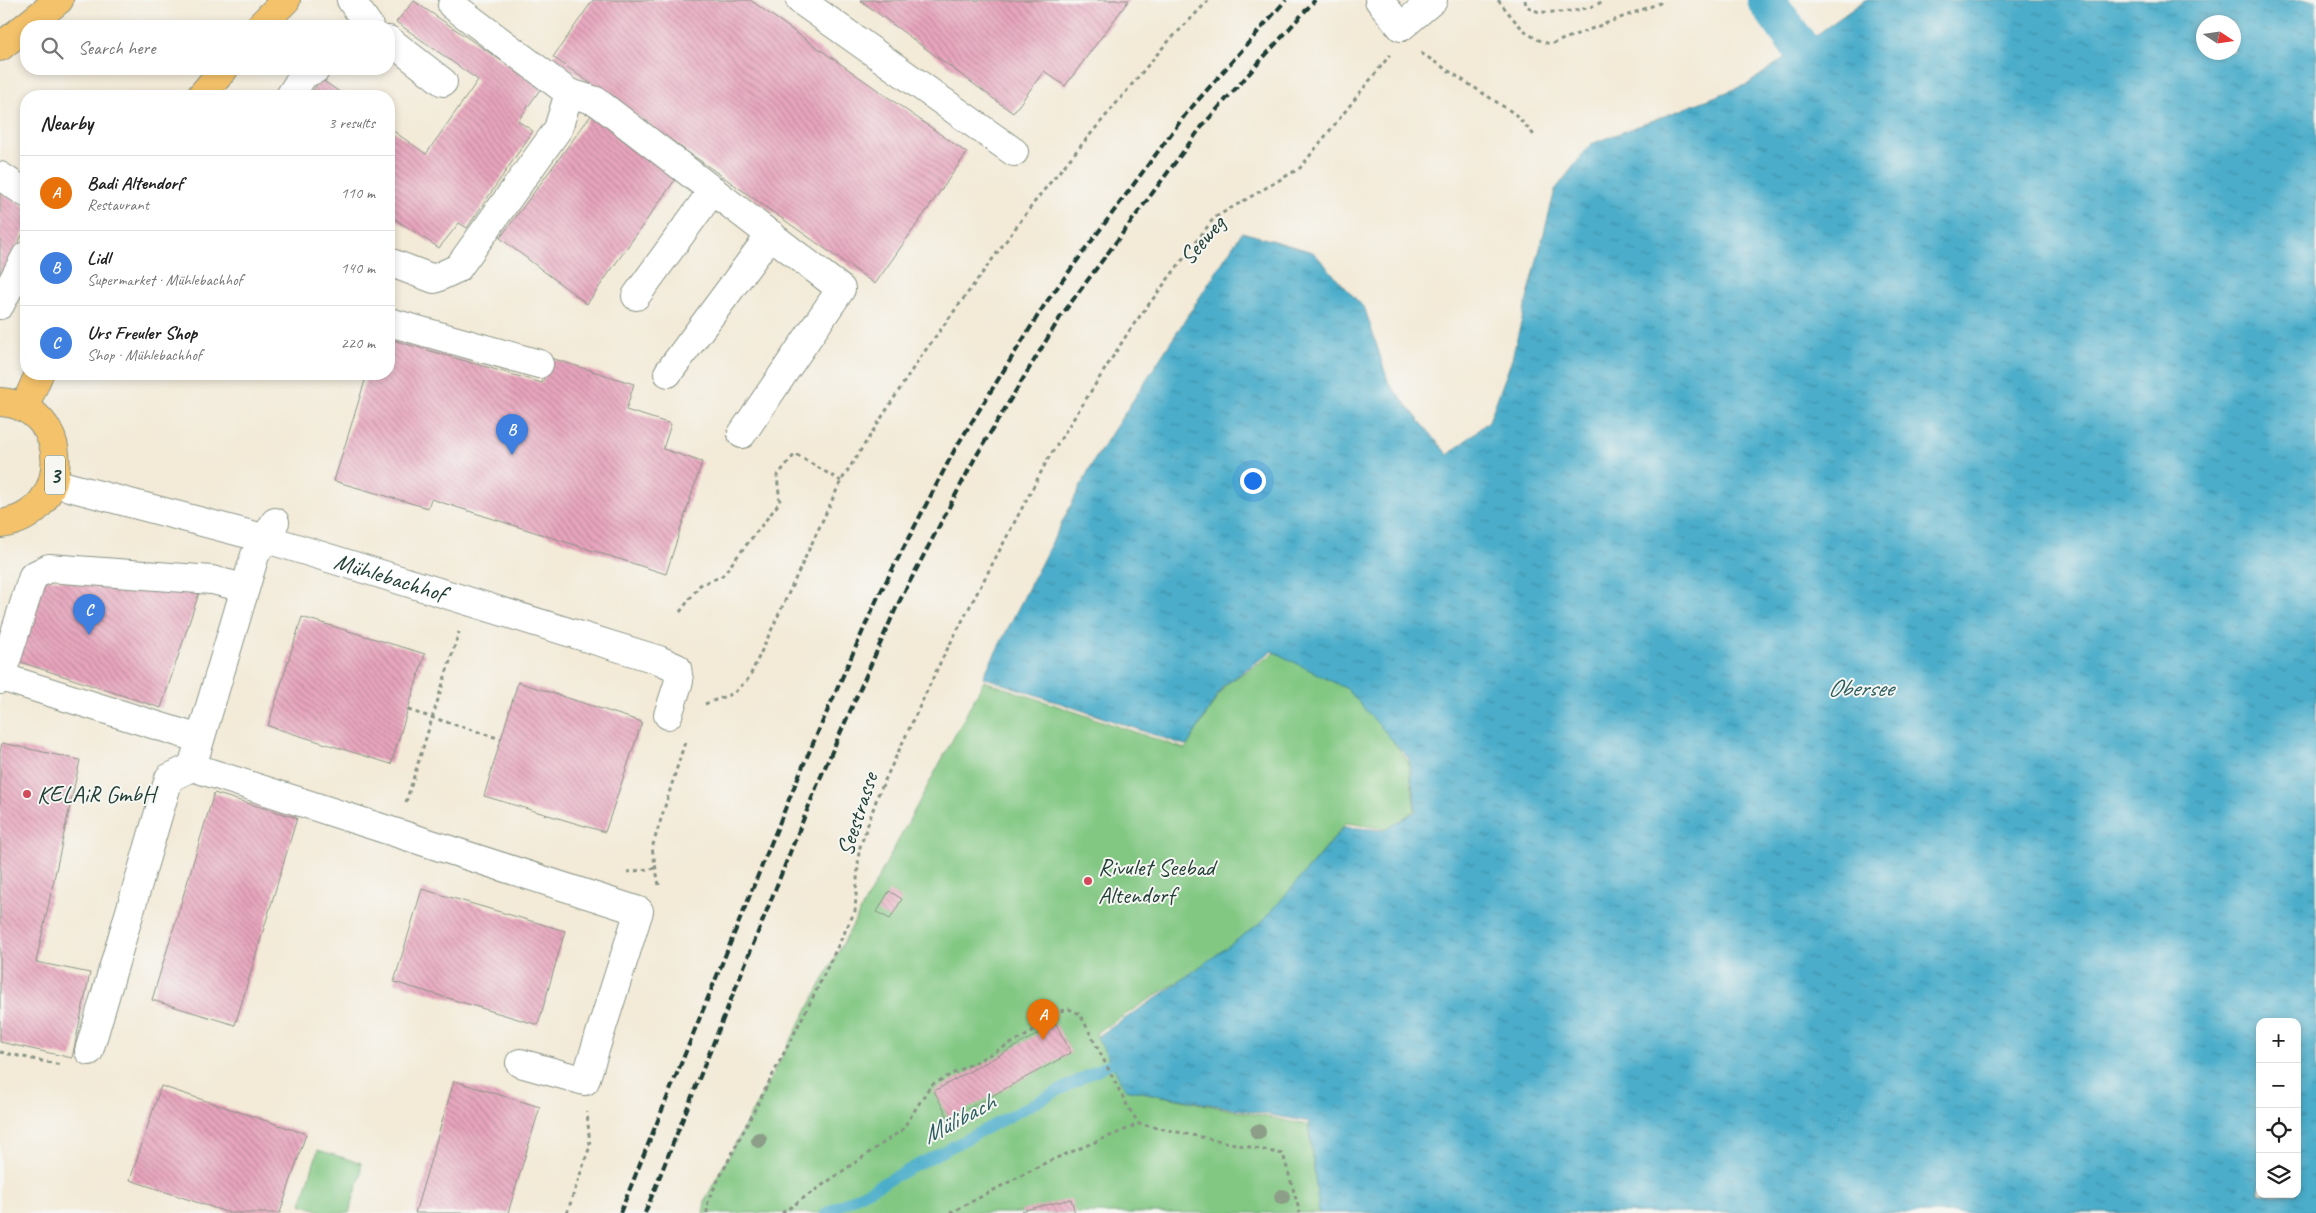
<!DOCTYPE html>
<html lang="en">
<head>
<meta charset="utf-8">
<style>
  body { margin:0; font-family:Caveat,sans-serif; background:#f2f2f2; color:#222 }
  .controls { position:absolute; right:15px; bottom:15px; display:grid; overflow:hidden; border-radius:10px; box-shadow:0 2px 8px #0003 }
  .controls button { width:45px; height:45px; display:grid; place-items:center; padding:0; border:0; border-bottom:1px solid #e0e0e0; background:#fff; color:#222; font:25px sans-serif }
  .compass { position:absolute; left:2196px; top:15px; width:45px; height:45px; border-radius:50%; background:#fff; box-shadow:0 2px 8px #0003; rotate:102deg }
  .you { position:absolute; left:1252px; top:480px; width:18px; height:18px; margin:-12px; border:4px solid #fff; border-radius:50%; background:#1a73e8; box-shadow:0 0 0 8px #1a73e833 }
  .badge { display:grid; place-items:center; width:32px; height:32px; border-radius:50%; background:#7c3aed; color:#fff; font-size:16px; font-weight:700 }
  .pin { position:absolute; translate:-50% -41px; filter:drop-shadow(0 1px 2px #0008) }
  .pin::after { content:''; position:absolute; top:26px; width:18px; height:15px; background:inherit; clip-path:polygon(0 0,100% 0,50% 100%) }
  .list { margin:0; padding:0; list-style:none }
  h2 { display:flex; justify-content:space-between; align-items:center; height:65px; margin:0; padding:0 20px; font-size:21px }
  h2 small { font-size:16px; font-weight:400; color:#767676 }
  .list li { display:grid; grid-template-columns:32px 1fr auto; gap:15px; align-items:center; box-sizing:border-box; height:75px; padding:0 20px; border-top:1px solid #e0e0e0 }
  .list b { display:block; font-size:19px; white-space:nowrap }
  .list p { margin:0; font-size:16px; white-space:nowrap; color:#767676 }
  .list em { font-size:16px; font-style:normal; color:#767676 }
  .icon { flex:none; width:28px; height:28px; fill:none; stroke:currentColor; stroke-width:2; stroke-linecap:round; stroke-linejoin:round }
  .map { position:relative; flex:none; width:2316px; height:1213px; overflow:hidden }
  .search { position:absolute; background:#fff; box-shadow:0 2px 8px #0003; left:20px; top:20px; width:375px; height:55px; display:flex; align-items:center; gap:12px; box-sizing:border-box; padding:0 18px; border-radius:20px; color:#767676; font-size:19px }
  .panel { position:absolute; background:#fff; box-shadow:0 2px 8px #0003; left:20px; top:90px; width:375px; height:290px; border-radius:20px }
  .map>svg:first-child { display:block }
  .green { fill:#82c883; stroke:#50825c }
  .water { fill:url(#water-ripples); stroke:#35757f; fill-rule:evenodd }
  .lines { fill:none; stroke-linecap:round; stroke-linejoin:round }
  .stream { stroke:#4badca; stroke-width:11 }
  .canal { stroke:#4badca; stroke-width:38 }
  .building { fill:url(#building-back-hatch) }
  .minor-casing { stroke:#899486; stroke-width:30 }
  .major-casing { stroke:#899486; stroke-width:30 }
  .highway-casing { stroke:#899486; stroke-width:30 }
  .path { stroke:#899486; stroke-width:3; stroke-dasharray:4 4; stroke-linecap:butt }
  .minor { stroke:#fff; stroke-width:28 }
  .major { stroke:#f4c26a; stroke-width:28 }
  .highway { stroke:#f4c26a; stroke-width:28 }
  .rail { stroke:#1f3d34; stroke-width:4; stroke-dasharray:8 4; stroke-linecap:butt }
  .tree { fill:#8c9e88 }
  .poi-dot { fill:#d1495b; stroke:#f6f6f2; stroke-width:2 }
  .labels { text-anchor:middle; stroke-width:4; stroke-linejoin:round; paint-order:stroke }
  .shield { fill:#f6f6f2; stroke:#60746d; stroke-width:1 }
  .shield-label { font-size:22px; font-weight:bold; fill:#1f3d34 }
  .street-label { font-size:24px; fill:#1f3d34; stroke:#f6f6f2 }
  .poi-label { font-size:24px; fill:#1f3d34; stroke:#f6f6f2; text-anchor:start }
  .water-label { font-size:25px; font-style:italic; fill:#2c5f61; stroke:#f6f6f2 }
</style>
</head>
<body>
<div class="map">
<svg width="2316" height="1213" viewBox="0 0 2316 1213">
  <defs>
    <pattern id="water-ripples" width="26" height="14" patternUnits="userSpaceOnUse" patternTransform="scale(1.25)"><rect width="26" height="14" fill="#4badca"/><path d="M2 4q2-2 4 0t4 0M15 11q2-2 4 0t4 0" fill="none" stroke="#3e8ea5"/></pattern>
    <pattern id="building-back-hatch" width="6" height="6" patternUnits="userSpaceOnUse" patternTransform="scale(1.25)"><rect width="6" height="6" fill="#e8a5bd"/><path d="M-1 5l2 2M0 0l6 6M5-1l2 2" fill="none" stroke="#bb889a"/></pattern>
  </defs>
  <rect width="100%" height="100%" fill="#f6f6f2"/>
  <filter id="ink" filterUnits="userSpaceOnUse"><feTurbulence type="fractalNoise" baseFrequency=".02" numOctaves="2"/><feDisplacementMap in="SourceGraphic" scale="10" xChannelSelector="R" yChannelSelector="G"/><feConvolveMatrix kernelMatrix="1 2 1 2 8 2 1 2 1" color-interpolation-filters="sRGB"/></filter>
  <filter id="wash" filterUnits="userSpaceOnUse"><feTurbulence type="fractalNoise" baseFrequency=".0096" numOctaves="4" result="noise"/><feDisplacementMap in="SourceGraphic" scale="20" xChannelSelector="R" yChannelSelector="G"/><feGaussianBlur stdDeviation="1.12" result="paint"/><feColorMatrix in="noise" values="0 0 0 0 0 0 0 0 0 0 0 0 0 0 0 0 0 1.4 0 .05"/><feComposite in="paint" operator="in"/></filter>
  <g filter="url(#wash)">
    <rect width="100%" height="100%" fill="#f3ead7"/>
    <!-- green -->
    <g class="green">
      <path d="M1279 650 1349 684 1408 761 1415 810 1389 829 1346 823 1254 934 1096 1033 1126 1089 1308 1125 1320 1213H703L706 1198 984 681 1185 749 1225 685Z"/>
      <path d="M318 1150 361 1163V1175L349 1213H326L301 1204Z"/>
    </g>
    <!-- water -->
    <path class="water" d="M1865 0H2316V1213H1319L1309 1122 1125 1089 1097 1037 1158 997 1263 921 1344 827 1385 830 1416 811 1409 759 1347 689 1272 651 1223 686 1187 746 983 677 1093 462 1242 232 1313 252 1365 309 1389 384 1448 455 1489 421 1511 362 1555 190 1591 144 1748 84ZM2204 22H2234V52H2204ZM2260 1022H2297V1194H2260Z"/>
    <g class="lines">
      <!-- stream -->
      <path class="stream" d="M826 1213 1111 1063 1124 1059"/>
      <!-- canal -->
      <path class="canal" d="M1766 0 1800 47"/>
    </g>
    <g id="blocks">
      <!-- building -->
      <g class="building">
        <path d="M593 0H750L967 153 875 284 553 57Z"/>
        <path d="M860 0H1129L1065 86 1044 71 1013 113Z"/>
        <path d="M414 1 541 88 518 121 533 131 467 228 459 223 439 248 392 217 389 221V128L426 154 478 80 396 22Z"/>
        <path d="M321 79 345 96H309Z"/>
        <path d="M592 114 677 177 587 304 500 238Z"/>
        <path d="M0 192 26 207V228L0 277Z"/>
        <path d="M389 339 542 383 551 358 634 384 626 410 671 424 663 449 702 462 666 574 431 499 428 508 334 481 367 374H389Z"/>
        <path d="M42 578 199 593 161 708 14 660Z"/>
        <path d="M302 617 425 654 391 764 268 726Z"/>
        <path d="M518 682 642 722 605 832 484 796Z"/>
        <path d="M2 743 80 760 36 962 90 973 72 1058 0 1042V752Z"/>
        <path d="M214 793 297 818 235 1025 152 1000Z"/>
        <path d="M422 889 565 931 538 1025 394 982Z"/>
        <path d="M889 891 902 899 890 919 877 912Z"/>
        <path d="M1056 1024 1071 1053 949 1119 934 1091Z"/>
        <path d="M454 1081 540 1107 508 1213H415Z"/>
        <path d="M161 1086 306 1134 280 1213H229L130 1180Z"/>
        <path d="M1071 1199 1075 1213H1022L1021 1211Z"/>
      </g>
    </g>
  </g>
  <g filter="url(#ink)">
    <use href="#blocks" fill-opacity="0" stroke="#899486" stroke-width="1"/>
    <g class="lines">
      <defs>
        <g id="minor">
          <path d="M351 0 369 26"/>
          <path d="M800 0 1014 152"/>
          <path d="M1379 0 1401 27 1433 0"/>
          <path d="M389 40 443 82"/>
          <path d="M569 93 596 101 841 289 742 434"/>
          <path d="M290 96 304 74 316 69"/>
          <path d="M0 176 26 193"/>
          <path d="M389 262 434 279 458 268 558 129 569 93 452 5"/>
          <path d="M636 296 713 190"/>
          <path d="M0 305 26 256"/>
          <path d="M389 322 539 364"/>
          <path d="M668 373 771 234"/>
          <path id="s1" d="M54 483 267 539 659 660 677 668 679 681 668 715"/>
          <path d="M275 522 255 555 192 767 639 911 585 1081 520 1063"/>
          <path d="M1 677 200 739"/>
          <path d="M0 680 33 576 49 568 212 580 245 588"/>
          <path d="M89 1051 169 778 192 767"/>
        </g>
        <g id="major">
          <path d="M260 26 286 0"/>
          <path d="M201 96 224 69"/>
          <path d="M0 402C73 406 75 515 0 524"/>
          <path d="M24 408 39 374"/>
        </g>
        <path id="highway" d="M0 47 59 0"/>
      </defs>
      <!-- minor casing -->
      <use href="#minor" class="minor-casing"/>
      <!-- major casing -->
      <use href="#major" class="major-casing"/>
      <!-- highway casing -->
      <use href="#highway" class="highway-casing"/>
      <!-- path -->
      <g class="path">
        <path d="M1498 0C1514 19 1526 39 1551 44L1660 3 1663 0"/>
        <path d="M1525 0 1526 6C1531 8 1536 12 1541 12 1555 13 1594 11 1603 0"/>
        <path d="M1421 53 1515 114 1534 135"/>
        <path d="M680 612 700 585 722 576 780 502 777 476 795 454 841 481"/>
        <path d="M705 704 734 693 749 678 841 481 919 359 1039 196 1164 46 1209 0"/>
        <path d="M408 710 501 739"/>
        <path d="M406 802 459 632"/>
        <path d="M627 872 656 868"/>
        <path d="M659 885 652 848 685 742"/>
        <path d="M0 1052 61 1065"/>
        <path d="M567 1213 590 1146 587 1112"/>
        <path d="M707 1213 708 1200 813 997 855 911 859 850 878 795 941 661 1048 459 1131 328 1214 218 1300 168 1390 55"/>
        <path d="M782 1213 902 1130 931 1085 1031 1033 1044 1014 1069 1009 1080 1014 1128 1107 1139 1124 1283 1154 1300 1213"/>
        <path d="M950 1213 1049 1161 1139 1124"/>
      </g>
      <!-- minor -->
      <use href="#minor" class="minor"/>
      <!-- major -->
      <use href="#major" class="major"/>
      <!-- highway -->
      <use href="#highway" class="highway"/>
      <!-- rail -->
      <g class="rail">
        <path d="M620 1213 799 775 877 599 955 449 1045 304 1185 115 1286 0"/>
        <path d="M645 1213 818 783 897 606 975 458 1061 316 1203 125 1315 0"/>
      </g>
    </g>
    <!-- trees -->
    <g class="tree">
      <circle cx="1258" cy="1132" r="8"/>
      <circle cx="759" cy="1140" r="8"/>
      <circle cx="1282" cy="1197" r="8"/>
    </g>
  </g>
  <!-- markers -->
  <g class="poi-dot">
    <circle cx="27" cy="794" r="5"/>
    <circle cx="1088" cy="881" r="5"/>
  </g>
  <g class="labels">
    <!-- shield labels -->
    <rect class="shield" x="45" y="455.5" width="20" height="39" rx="4"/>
    <g class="shield-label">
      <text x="55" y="483">3</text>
    </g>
    <!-- street labels -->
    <g class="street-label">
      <text transform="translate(1202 240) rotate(-49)" y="8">Seeweg</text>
      <text dy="8" stroke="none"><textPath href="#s1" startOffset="349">Mühlebachhof</textPath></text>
      <text transform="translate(857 814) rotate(-72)" y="8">Seestrasse</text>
    </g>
    <!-- poi labels -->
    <g class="poi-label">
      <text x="37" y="802">KELAiR GmbH</text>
      <text x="1098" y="875">Rivulet Seebad<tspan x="1098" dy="28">Altendorf</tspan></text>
    </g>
    <!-- water labels -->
    <g class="water-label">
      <text x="1860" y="696">Obersee</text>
      <text transform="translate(958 1118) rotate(-28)" y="9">Mülibach</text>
    </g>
  </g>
</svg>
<div class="controls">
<button>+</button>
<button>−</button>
<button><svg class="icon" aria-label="locate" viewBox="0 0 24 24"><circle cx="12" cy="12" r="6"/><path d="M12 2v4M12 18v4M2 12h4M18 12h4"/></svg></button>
<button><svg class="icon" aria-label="layers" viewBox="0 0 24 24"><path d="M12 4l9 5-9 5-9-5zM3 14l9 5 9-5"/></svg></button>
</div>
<svg class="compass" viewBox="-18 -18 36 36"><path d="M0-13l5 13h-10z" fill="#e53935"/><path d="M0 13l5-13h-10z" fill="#767676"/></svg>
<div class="you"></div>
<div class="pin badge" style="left:1043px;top:1040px;background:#e8710a">A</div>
<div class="pin badge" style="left:512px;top:455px;background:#3f7fe0">B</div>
<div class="pin badge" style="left:89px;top:635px;background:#3f7fe0">C</div>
<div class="search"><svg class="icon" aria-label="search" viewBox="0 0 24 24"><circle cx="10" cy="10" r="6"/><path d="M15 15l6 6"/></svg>Search here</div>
<section class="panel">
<h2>Nearby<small>3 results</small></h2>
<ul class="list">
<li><span class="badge" style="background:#e8710a">A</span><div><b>Badi Altendorf</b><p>Restaurant</p></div><em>110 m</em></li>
<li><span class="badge" style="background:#3f7fe0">B</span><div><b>Lidl</b><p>Supermarket · Mühlebachhof</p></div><em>140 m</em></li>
<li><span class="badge" style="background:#3f7fe0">C</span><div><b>Urs Freuler Shop</b><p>Shop · Mühlebachhof</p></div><em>220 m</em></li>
</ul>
</section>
</div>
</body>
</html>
